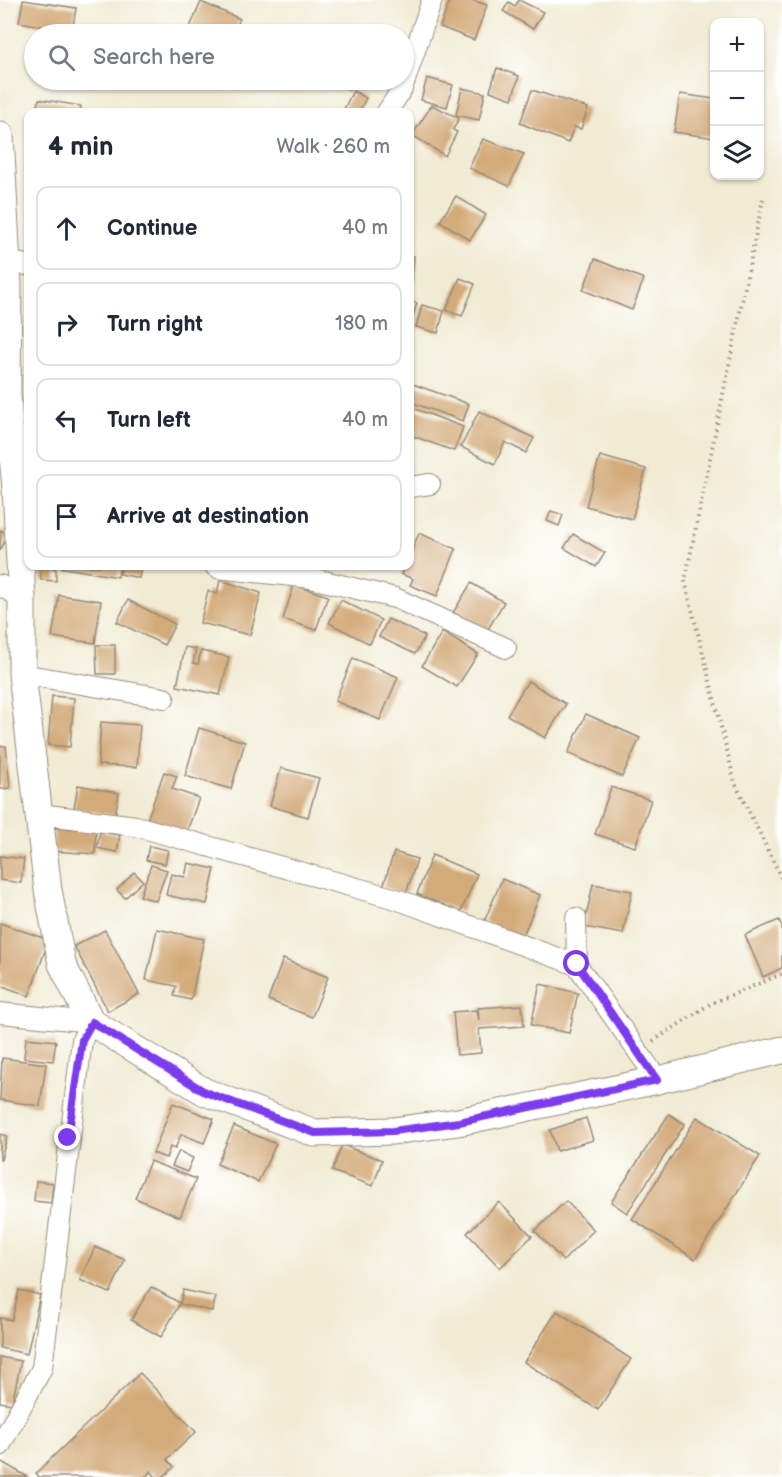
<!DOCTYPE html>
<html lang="en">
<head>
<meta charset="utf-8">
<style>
  body { margin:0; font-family:"Balsamiq Sans",sans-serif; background:#f2f2f3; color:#1f2937 }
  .controls { position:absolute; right:18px; top:18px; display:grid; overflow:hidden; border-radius:12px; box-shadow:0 2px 4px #0004 }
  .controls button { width:54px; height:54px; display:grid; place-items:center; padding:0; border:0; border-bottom:2px solid #e0e1e3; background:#fff; color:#1f2937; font:30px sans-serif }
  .stop { position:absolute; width:18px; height:18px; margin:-14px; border:4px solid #7c3aed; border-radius:50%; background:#fff }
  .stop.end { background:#7c3aed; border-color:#fff; box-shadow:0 2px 6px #0008 }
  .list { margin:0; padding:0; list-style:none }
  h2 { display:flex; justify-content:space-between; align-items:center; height:78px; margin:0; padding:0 24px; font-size:26px }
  h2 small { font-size:20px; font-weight:400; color:#747a83 }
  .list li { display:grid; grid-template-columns:39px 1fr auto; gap:18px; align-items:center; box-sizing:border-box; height:84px; margin:0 12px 12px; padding:0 12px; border:2px solid #e0e1e3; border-radius:12px }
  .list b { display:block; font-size:22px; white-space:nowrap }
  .list em { font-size:20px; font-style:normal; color:#747a83 }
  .icon { flex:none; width:33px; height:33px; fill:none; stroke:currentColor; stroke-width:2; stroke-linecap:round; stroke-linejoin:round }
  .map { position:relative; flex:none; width:782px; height:1477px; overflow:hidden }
  .search { position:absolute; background:#fff; box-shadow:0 2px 4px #0004; left:24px; top:24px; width:390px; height:66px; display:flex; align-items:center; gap:15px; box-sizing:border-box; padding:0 21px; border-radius:33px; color:#747a83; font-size:22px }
  .panel { position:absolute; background:#fff; box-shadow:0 2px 4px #0004; left:24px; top:108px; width:390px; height:462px; border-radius:12px }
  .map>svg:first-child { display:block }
  .building { fill:#d3aa79 }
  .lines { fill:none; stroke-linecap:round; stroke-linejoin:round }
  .street-casing { stroke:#968a79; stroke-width:22 }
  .secondary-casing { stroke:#968a79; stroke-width:29 }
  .path { stroke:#968a79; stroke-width:4; stroke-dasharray:1.5 4.5; stroke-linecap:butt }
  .street { stroke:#fff; stroke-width:20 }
  .secondary { stroke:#fff; stroke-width:27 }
  .route { stroke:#7c3aed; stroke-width:8 }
</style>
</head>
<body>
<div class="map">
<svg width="782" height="1477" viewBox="0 0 782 1477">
  <rect width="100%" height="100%" fill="#fff"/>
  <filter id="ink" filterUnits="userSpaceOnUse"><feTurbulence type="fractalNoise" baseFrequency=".0167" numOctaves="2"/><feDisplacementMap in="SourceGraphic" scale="12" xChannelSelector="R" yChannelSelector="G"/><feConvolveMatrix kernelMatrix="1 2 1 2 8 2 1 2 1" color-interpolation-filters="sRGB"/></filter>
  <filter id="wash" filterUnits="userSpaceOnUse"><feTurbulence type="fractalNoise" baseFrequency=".008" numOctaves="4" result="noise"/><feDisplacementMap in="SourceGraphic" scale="24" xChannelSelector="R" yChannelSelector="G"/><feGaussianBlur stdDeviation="1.35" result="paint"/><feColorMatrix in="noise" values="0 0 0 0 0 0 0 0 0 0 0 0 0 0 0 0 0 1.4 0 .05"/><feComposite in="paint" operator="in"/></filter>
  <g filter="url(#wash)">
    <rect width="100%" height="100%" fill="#f1ebd4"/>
    <g id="blocks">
      <!-- building -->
      <g class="building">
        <path d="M23 0 76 8 72 32 19 22Z"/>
        <path d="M450 0H472L487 5 474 40 440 27Z"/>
        <path d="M519 0 543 12 533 29 503 11 509 2 515 6Z"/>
        <path d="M201 2 240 19 233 34H187Z"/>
        <path d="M497 68 519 76 512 99 490 91Z"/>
        <path d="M427 78 453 85 447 107 421 100Z"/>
        <path d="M334 80H353L350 90 332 84Z"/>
        <path d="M462 88 485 93 479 120 456 115Z"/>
        <path d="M532 90 588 108 581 129 574 127 568 143 520 123Z"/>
        <path d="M353 91 366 98 359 112 344 109Z"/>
        <path d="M680 94 714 99V138L674 132Z"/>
        <path d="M39 99 81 106 80 112H36Z"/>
        <path d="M432 105 459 118 453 130 457 132 445 156 412 135Z"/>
        <path d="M483 139 524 154 509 186 469 168Z"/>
        <path d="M456 196 486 215 470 240 440 221Z"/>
        <path d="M410 256H414L412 285H410Z"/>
        <path d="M595 259 644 279 632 310 583 290Z"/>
        <path d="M460 278 475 284 462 316 446 310Z"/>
        <path d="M410 301 417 303 410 328Z"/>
        <path d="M422 305 444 311 438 333 416 327Z"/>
        <path d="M410 383 469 404 463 421 410 402Z"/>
        <path d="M410 407 463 427 454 451 410 435Z"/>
        <path d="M479 411 534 438 526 453 505 442 495 464 461 447Z"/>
        <path d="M600 456 646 469 632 519 586 506Z"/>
        <path d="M551 511 563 515 559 526 547 521Z"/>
        <path d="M0 530 8 534 0 551Z"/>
        <path d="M419 533 456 549 437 596 410 585 413 579 401 574 405 566H410V555Z"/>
        <path d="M573 534 605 553 596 567 564 548Z"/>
        <path d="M52 566H120L118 577Z"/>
        <path d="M122 566H141L139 578 120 574Z"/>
        <path d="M41 568 56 569V581L41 580Z"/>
        <path d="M220 580 261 593 250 635 200 623 208 591 217 594Z"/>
        <path d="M471 583 504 602 484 636 451 616Z"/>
        <path d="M294 585 328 596 316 630 283 619Z"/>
        <path d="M59 595 101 601 95 643 52 637Z"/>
        <path d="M128 600 175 624 164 645 117 622Z"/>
        <path d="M341 600 381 620 370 644 329 623Z"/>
        <path d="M388 619 425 636 415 654 379 637Z"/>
        <path d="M442 632 478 654 457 687 422 666Z"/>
        <path d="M96 645H115V674H97Z"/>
        <path d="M185 647 196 649 193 663 198 664 201 651 229 657 220 695 177 686Z"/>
        <path d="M353 658 398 677 380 720 335 701Z"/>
        <path d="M528 681 566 704 545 738 507 715Z"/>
        <path d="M52 696 74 698 70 747 48 745Z"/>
        <path d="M586 714 640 738 622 777 568 753Z"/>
        <path d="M101 722 140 725 137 767 98 765Z"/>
        <path d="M199 728 245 742 231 789 185 776Z"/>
        <path d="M0 746H6L10 788 0 789Z"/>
        <path d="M281 768 319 778 308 817 270 806Z"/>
        <path d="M164 772 177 776 172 789 199 798 186 834 147 820Z"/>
        <path d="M78 785 119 793 115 816 74 808Z"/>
        <path d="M611 787 651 800 635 847 595 834Z"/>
        <path d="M54 828 96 830 95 854 53 851Z"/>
        <path d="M100 832 120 835 117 852 97 848Z"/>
        <path d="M149 846 168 850 165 864 146 860Z"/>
        <path d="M394 852 417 859 406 894 383 887Z"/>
        <path d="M432 855 477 874 461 912 417 894Z"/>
        <path d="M0 856 24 859 21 883 0 880Z"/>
        <path d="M188 863 215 869 207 904 166 895 171 874 185 877Z"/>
        <path d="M151 865 167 870 156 901 140 896Z"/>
        <path d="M134 872 143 881 125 898 117 890Z"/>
        <path d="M502 879 540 895 522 938 484 922Z"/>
        <path d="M593 884 632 891 623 934 584 927Z"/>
        <path d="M779 920 782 926V968L763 977 745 935Z"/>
        <path d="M0 923 49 940 29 996 0 985Z"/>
        <path d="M157 929 204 939 191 1000 174 996 176 986 146 980Z"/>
        <path d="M105 930 139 994 108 1011 74 946Z"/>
        <path d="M283 959 328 977 312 1017 268 1000Z"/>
        <path d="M540 984 578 993 569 1033 531 1025Z"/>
        <path d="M522 1005 524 1026 479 1029 481 1053 457 1055 453 1012 477 1010 479 1020 478 1008Z"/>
        <path d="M26 1038 56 1041 53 1061 24 1058Z"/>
        <path d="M2 1058 46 1064 40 1106 0 1100Z"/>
        <path d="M173 1103 214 1119 204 1143 181 1134 175 1149 170 1147 166 1158 153 1153Z"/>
        <path d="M669 1114 685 1124 627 1213 611 1202Z"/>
        <path d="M697 1117 760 1156 695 1259 632 1219Z"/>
        <path d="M586 1118 593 1140 557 1151 550 1130Z"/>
        <path d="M234 1126 276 1144 258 1182 217 1164Z"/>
        <path d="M0 1134 7 1136 1 1160H0Z"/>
        <path d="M342 1145 382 1160 373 1186 332 1171Z"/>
        <path d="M179 1151 193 1158 187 1172 172 1166Z"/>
        <path d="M150 1161 196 1179 180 1217 135 1198Z"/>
        <path d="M36 1181 53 1183 51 1203 34 1201Z"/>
        <path d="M566 1201 594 1230 563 1261 535 1231Z"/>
        <path d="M499 1202 532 1236 500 1268 467 1233Z"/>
        <path d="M95 1247 125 1260 110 1293 80 1280Z"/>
        <path d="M151 1287 180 1303 161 1337 131 1320Z"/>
        <path d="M19 1290 40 1295 27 1354 0 1348V1318L12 1320Z"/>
        <path d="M183 1290 216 1297 212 1311 180 1304Z"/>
        <path d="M557 1311 631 1359 598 1410 524 1362Z"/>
        <path d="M0 1357 21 1361 12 1404 0 1402Z"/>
        <path d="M140 1373 196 1432 167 1459 174 1467 163 1477H156L151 1471 145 1477H39L36 1473Z"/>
        <path d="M0 1461 28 1477H0Z"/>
      </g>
    </g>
  </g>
  <g filter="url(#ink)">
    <use href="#blocks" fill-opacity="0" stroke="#968a79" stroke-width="1.5"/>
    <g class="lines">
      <defs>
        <g id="street">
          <path d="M387 112 402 89 432 0"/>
          <path d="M7 262 28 265"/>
          <path d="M410 487 430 484"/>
          <path d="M215 566 217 568 311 578 395 598 506 648"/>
          <path d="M0 585 22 599"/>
          <path d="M22 674 164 698"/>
          <path d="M39 814 136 826 396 899 577 965"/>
          <path d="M576 918 577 965 658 1080"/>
          <path d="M0 1013 91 1022 82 1040 42 1368 0 1446"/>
        </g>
        <path id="secondary" d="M0 135 8 284 7 394 16 488 22 599V674L48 890 62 964 91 1022 205 1092 315 1133 393 1131 458 1122 658 1080 782 1050"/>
      </defs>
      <!-- street casing -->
      <use href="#street" class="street-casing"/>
      <!-- secondary casing -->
      <use href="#secondary" class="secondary-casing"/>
      <!-- path -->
      <g class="path">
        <path d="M763 199 685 581 735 783 782 879"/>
        <path d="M653 1041 710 1004 782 974"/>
      </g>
      <!-- street -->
      <use href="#street" class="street"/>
      <!-- secondary -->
      <use href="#secondary" class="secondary"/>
    </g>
  </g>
  <g class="lines" filter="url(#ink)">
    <!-- route -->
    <path class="route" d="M68 1138 82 1040 92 1022 205 1092 315 1133 393 1131 459 1122 657 1080 577 964"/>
  </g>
</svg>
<div class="controls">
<button>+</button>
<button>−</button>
<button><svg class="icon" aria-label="layers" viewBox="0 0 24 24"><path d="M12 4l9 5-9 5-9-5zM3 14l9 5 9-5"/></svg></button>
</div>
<div class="stop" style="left:577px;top:964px"></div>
<div class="stop end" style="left:68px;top:1138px"></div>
<div class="search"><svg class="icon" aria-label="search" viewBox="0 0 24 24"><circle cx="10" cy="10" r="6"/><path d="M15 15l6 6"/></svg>Search here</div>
<section class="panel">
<h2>4 min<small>Walk · 260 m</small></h2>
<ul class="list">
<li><svg class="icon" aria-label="ahead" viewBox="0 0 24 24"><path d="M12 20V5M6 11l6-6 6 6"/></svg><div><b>Continue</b></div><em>40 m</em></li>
<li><svg class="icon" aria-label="right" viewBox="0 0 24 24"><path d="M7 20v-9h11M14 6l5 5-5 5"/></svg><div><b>Turn right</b></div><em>180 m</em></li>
<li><svg class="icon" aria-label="left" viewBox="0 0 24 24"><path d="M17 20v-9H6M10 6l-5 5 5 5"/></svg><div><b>Turn left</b></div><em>40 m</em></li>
<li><svg class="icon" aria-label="arrive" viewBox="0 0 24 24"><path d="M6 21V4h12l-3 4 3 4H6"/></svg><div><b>Arrive at destination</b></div></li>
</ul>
</section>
</div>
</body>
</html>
